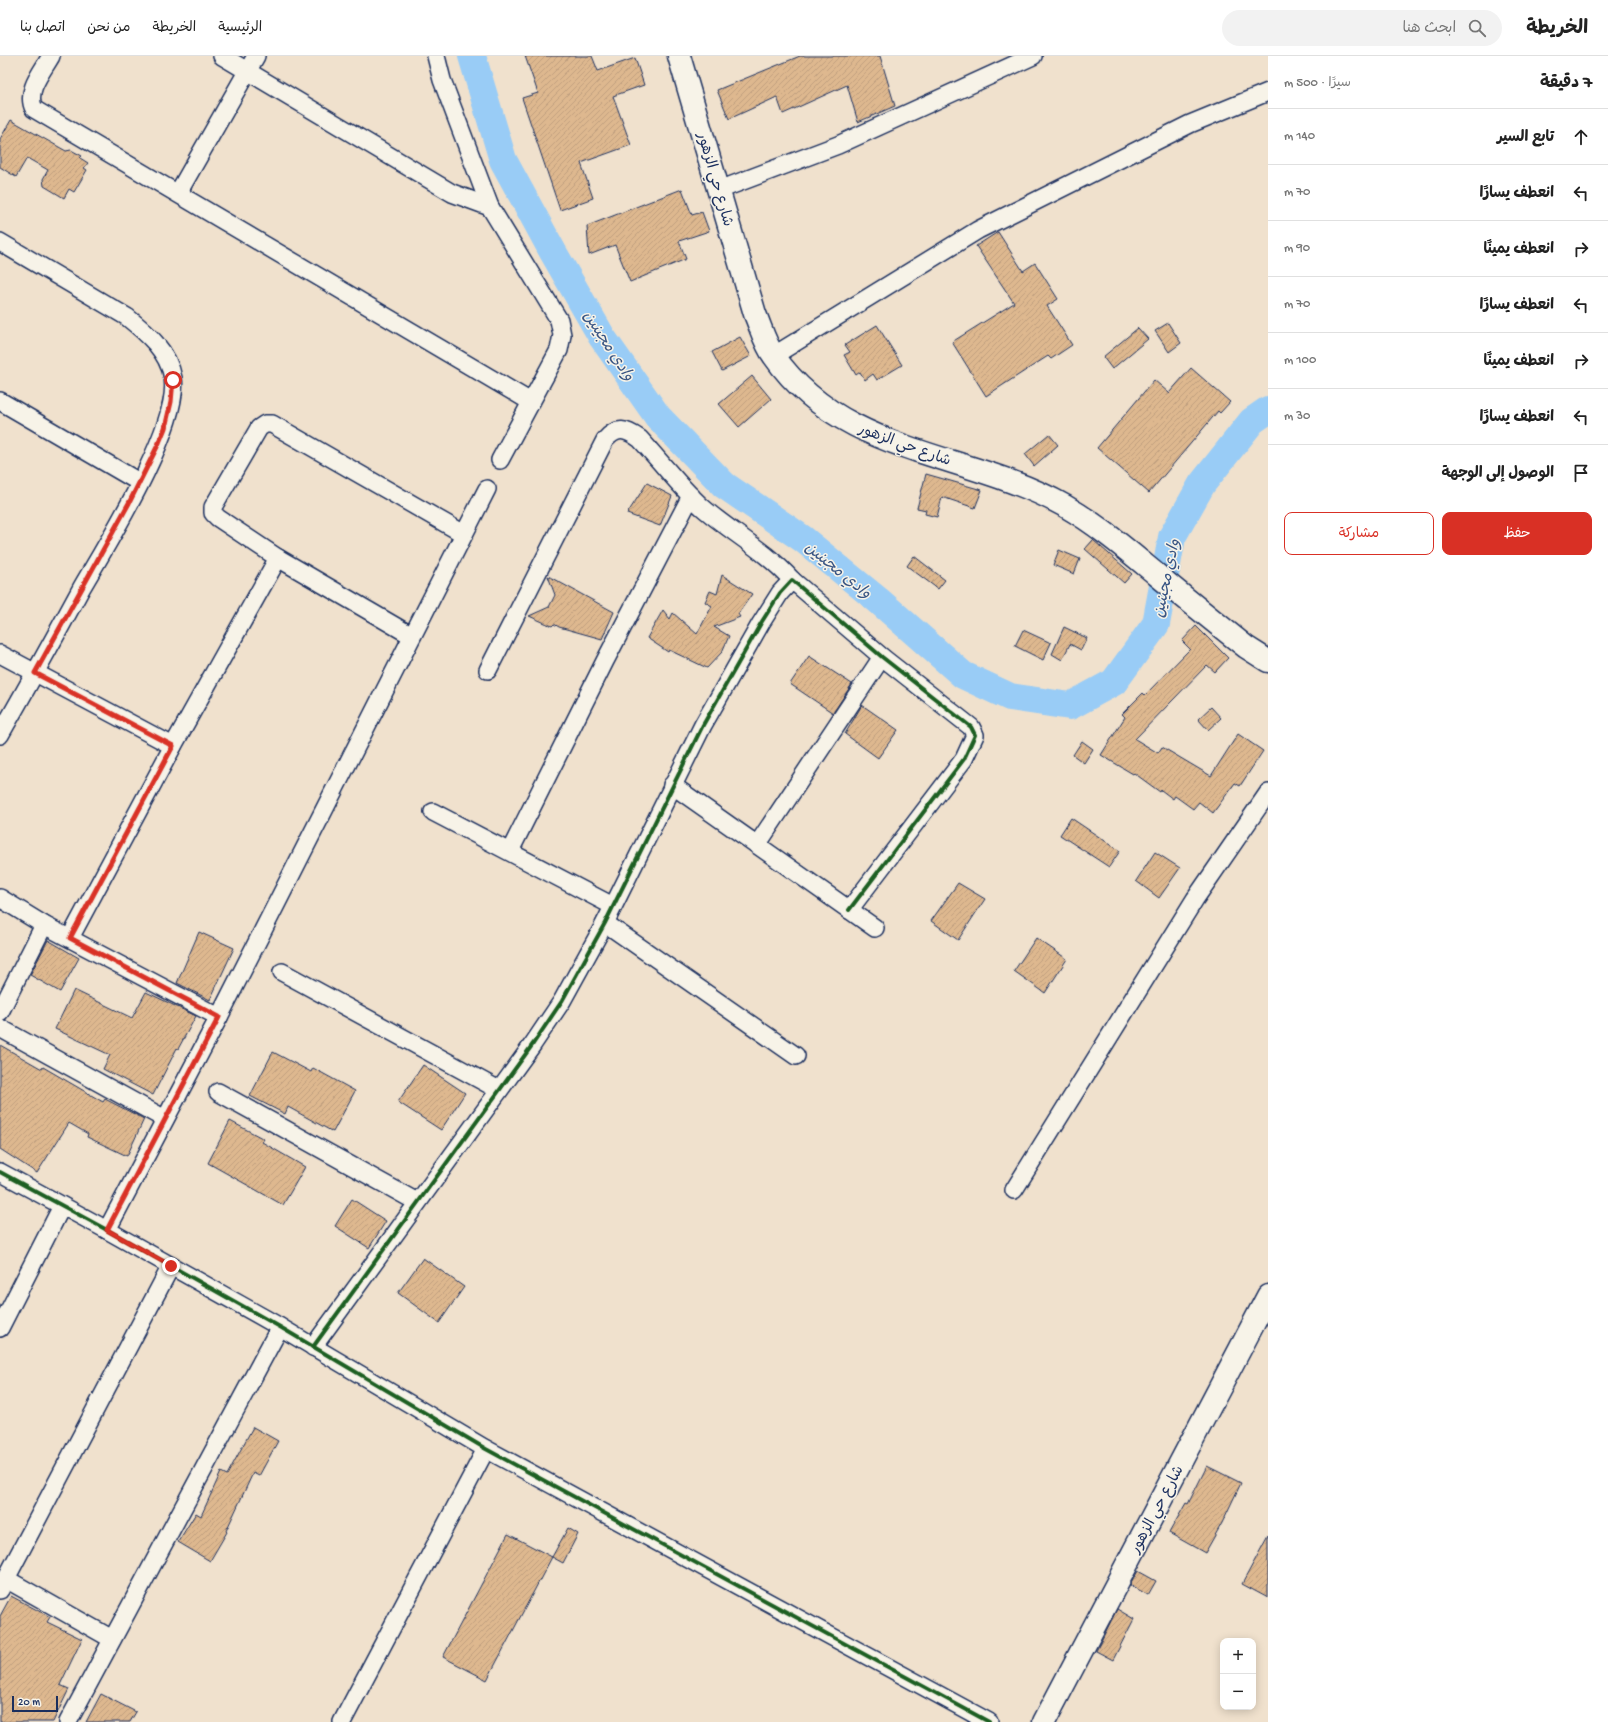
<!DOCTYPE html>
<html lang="ar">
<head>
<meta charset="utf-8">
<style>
  body { margin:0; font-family:"Gochi Hand","Playpen Sans Arabic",sans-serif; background:#f2f2f2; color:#222; direction:rtl }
  .controls { position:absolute; right:12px; bottom:12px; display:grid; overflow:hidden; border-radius:8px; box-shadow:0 2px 10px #0003 }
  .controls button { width:36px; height:36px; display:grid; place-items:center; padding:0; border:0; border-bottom:1px solid #e0e0e0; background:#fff; color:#222; font:20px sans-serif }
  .scale { position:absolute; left:12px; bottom:10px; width:46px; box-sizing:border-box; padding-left:4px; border:2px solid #1b2f5e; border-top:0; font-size:11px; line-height:14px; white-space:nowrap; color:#1b2f5e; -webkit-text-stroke:3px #f7f3e8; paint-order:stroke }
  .stop { position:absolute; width:12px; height:12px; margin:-9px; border:3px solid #d93025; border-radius:50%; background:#fff }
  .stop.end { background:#d93025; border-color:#fff; box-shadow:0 1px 4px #0008 }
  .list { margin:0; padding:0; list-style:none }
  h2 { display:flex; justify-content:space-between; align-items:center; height:52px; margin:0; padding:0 16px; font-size:17px }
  h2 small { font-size:13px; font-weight:400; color:#767676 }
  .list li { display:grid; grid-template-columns:26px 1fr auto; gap:12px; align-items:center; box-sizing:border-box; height:56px; padding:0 16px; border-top:1px solid #e0e0e0 }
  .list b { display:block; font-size:15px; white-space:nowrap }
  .list em { font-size:13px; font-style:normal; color:#767676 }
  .actions { display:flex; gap:8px; padding:12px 16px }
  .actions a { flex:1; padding:9px 0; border:1px solid #d93025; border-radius:8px; text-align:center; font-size:14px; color:#d93025 }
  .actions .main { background:#d93025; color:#fff }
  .icon { flex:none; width:22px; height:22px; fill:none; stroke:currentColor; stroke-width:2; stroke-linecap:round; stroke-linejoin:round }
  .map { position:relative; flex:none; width:1268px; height:1666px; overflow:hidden; direction:ltr }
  header { display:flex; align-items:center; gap:24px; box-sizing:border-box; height:56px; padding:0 20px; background:#fff; border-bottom:1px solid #e0e0e0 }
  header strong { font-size:19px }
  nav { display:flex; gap:22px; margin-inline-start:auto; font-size:14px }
  .search { width:280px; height:36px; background:#f2f2f2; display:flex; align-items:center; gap:10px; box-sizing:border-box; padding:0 14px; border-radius:22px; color:#767676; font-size:15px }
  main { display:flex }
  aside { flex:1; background:#fff }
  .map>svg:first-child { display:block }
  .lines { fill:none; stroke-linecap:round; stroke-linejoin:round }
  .river { stroke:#99ccf6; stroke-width:28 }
  .building { fill:url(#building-hatch); stroke:#1b2f5e }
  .street-casing { stroke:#1b2f5e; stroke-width:20 }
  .secondary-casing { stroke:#1b2f5e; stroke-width:25 }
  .street { stroke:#f7f3e8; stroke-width:17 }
  .secondary { stroke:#f7f3e8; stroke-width:22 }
  .cycleway-casing { stroke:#f7f3e8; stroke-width:6 }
  .cycleway { stroke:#1b5e20; stroke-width:4 }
  .route { stroke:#d93025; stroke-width:5 }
  .labels { text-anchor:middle; stroke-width:3; stroke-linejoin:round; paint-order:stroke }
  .street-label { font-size:15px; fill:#1b2f5e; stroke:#f7f3e8 }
  .water-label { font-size:16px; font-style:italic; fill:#3a5684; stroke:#f7f3e8 }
</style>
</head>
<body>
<header>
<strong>الخريطة</strong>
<div class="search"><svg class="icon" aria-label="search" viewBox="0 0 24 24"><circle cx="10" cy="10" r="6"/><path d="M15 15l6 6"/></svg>ابحث هنا</div>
<nav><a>الرئيسية</a><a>الخريطة</a><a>من نحن</a><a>اتصل بنا</a></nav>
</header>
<main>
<aside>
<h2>7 دقيقة<small>سيرًا · 500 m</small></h2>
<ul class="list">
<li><svg class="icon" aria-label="ahead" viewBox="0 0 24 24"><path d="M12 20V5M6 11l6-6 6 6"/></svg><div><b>تابع السير</b></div><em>140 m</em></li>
<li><svg class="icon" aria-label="left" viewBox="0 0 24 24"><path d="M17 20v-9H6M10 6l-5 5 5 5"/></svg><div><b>انعطف يسارًا</b></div><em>70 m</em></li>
<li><svg class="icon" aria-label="right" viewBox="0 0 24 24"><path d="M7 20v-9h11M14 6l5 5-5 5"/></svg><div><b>انعطف يمينًا</b></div><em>90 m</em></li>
<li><svg class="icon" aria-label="left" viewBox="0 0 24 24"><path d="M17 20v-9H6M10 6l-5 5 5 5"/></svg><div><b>انعطف يسارًا</b></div><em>70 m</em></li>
<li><svg class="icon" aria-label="right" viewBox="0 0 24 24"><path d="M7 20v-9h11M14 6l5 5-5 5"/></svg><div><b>انعطف يمينًا</b></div><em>100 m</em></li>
<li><svg class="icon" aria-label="left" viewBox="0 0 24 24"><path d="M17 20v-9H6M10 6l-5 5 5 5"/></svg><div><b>انعطف يسارًا</b></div><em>30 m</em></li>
<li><svg class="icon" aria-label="arrive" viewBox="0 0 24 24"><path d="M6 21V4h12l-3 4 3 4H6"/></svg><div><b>الوصول إلى الوجهة</b></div></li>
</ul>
<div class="actions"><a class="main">حفظ</a><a>مشاركة</a></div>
</aside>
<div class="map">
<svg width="1268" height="1666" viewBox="0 0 1268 1666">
  <defs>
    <pattern id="building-hatch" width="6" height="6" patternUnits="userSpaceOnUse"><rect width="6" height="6" fill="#deb88f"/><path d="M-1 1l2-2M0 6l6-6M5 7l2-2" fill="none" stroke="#be9e7e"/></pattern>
  </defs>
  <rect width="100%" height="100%" fill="#f0e1cd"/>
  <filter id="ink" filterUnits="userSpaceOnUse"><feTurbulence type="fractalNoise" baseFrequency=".025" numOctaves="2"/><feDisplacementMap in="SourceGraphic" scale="8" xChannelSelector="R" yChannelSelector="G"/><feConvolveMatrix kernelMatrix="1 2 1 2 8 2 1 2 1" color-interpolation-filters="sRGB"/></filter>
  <g filter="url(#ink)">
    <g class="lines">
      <!-- river -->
      <path class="river" d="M472 0 503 104 553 196 602 281 658 361 724 429 803 483 879 545 963 619 1010 641 1070 650 1114 626 1156 568 1172 481 1202 428 1252 365 1268 354"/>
    </g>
    <!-- building -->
    <g class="building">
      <path d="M525 0H592L598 15 635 2 644 29 613 40 631 89 581 107 593 142 560 154 522 42 538 37Z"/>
      <path d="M800 0H880L895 50 858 66 847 29 783 58 777 41 729 63 717 34Z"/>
      <path d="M11 64 66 95 71 94 82 100 80 102 88 107 84 112 87 114 74 136 69 133 64 142 44 130 43 123 48 114 27 102 16 121 0 111V83Z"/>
      <path d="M682 133 692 159 702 156 709 175 679 185 686 203 630 226 615 189 589 199 587 170Z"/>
      <path d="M998 176 1023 215 1035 207 1058 243 1047 250 1072 289 1051 303 1048 300 986 340 952 286 1014 247 976 190Z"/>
      <path d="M1168 267 1181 287 1169 296 1155 275Z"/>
      <path d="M877 269 902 309 877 324 873 318 865 324 860 316 856 319 844 299 850 296 845 289Z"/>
      <path d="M1138 272 1148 283 1112 313 1103 301Z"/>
      <path d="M740 281 751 300 722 315 712 296Z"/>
      <path d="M1191 312 1230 346 1220 357 1218 355 1149 437 1097 392 1154 324 1169 337Z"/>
      <path d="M752 320 771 343 739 371 719 348Z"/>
      <path d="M1049 378 1058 389 1034 410 1025 398Z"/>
      <path d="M926 418 982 434 975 452 942 441 937 461 925 458 926 454 917 452Z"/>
      <path d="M647 427 672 440 660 470 627 458Z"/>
      <path d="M1093 484 1132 518 1124 527 1085 493Z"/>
      <path d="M1059 494 1080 503 1074 518 1053 509Z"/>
      <path d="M914 500 945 524 938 533 907 510Z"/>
      <path d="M722 519 752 538 738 558 740 561 714 571 729 580 722 596 707 612 669 594 668 596 647 582 663 554 670 563 673 557 697 578 712 550 705 546 710 535 717 538Z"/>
      <path d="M548 520 614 556 602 583 559 571 554 568 552 570 529 560 549 551 555 539Z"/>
      <path d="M1196 570 1228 602 1215 616 1207 609 1135 683 1158 697 1162 691 1211 720 1238 678 1263 695 1240 730 1235 727 1213 757 1199 746 1193 753 1175 740 1173 743 1161 734 1160 736 1134 717 1133 718 1101 699 1125 661 1122 658 1143 637 1145 639 1190 593 1182 585Z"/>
      <path d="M1064 571 1087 582 1081 594 1070 588 1062 604 1052 598Z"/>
      <path d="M1023 574 1051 587 1043 604 1015 590Z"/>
      <path d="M809 600 852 628 833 657 790 628Z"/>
      <path d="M862 649 898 674 878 702 845 678Z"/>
      <path d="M1211 651 1221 662 1208 674 1198 663Z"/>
      <path d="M1082 685 1093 693 1084 707 1073 699Z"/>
      <path d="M1071 762 1120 795 1109 811 1060 779Z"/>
      <path d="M1155 796 1180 812 1159 842 1136 825Z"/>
      <path d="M958 827 985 843 958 884 931 865Z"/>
      <path d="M199 876 234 892 210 944 177 927Z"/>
      <path d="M1036 882 1067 903 1045 937 1014 915Z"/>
      <path d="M48 884 79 902 60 936 30 919Z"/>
      <path d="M74 934 132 962 146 936 196 960 178 993 177 992 153 1039 103 1013 110 999 55 973Z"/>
      <path d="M0 989 42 1013 43 1011 103 1046 105 1043 144 1063 127 1100 87 1081 88 1078 69 1067 37 1117 0 1093Z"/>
      <path d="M273 996 311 1016 313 1012 355 1035 333 1076 288 1051 285 1058 250 1040Z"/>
      <path d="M423 1009 465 1037 441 1074 398 1046Z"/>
      <path d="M230 1065 264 1083 262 1086 305 1111 283 1149 208 1107Z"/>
      <path d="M352 1143 386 1165 369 1192 335 1170Z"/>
      <path d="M423 1202 464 1231 439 1267 398 1237Z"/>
      <path d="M253 1371 278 1385 259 1420 253 1417 226 1475 227 1476 210 1505 178 1486 196 1457 201 1460 221 1416 227 1419Z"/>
      <path d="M1207 1410 1241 1427 1222 1467 1205 1497 1169 1477 1186 1447 1188 1448Z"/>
      <path d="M568 1472 578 1478 563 1507 552 1501Z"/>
      <path d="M508 1478 552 1501 487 1624 443 1601Z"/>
      <path d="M1268 1480V1542L1242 1528Z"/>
      <path d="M1138 1515 1156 1525 1148 1539 1130 1529Z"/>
      <path d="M11 1540 50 1561 47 1566 82 1583 60 1629 69 1633 53 1666H0V1560Z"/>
      <path d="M1117 1553 1134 1563 1113 1604 1096 1595Z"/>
      <path d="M101 1638 136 1656 130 1666H86Z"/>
    </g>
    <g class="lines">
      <defs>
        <g id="street">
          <path d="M51 0C42 16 25 35 34 53L531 346"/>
          <path d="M222 0 452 137 490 151"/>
          <path d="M436 0 442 24 490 151 559 264 562 279 559 294 500 404"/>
          <path d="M719 134 838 89 1033 0"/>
          <path d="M178 137 256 0"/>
          <path d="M0 186 127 261C147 277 168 295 173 322 181 369 107 488 82 531 55 581 28 630 0 679"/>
          <path d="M773 300 978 174 1190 68 1268 36"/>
          <path d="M0 345 139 426"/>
          <path d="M412 580 278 502 218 462 213 457V451L259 372 265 368H272L464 478"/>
          <path d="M0 598 173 690"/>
          <path d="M488 614 605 384C617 370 626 373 640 383 660 405 680 431 702 451 732 477 765 494 792 524"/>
          <path d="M672 729 875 872"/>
          <path d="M433 756 613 850"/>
          <path d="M757 789 882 601"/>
          <path d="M510 795 605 605 691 440"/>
          <path d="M0 842 44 869 219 961"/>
          <path d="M605 867 796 1000"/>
          <path d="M70 882 173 690 278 502"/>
          <path d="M282 916 499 1034"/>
          <path d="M0 956 44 869"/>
          <path d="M0 972 165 1063"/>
          <path d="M218 1036 417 1146"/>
          <path d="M0 1116 107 1174 280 1271 486 1393 989 1666"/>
          <path d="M1014 1134 1195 843 1268 737"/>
          <path d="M107 1174 219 961 487 433"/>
          <path d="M0 1272 62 1150"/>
          <path d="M313 1291 533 988 562 945 605 867 703 669 761 567 780 537 792 524 882 601 971 671 975 679 964 703 849 854"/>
          <path d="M6 1523 112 1583"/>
          <path d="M0 1534 171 1210"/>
          <path d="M68 1666 280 1271"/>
          <path d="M342 1666 486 1393"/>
        </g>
        <g id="secondary">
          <path d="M679 0 755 258C761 272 765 288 774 300 843 400 968 395 1065 450 1098 469 1127 494 1156 518 1186 543 1216 567 1246 591L1268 605"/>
          <path d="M1044 1666 1268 1240"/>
        </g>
      </defs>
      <!-- street casing -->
      <use href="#street" class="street-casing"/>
      <!-- secondary casing -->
      <use href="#secondary" class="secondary-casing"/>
      <!-- street -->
      <use href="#street" class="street"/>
      <!-- secondary -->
      <use href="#secondary" class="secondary"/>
      <defs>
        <g id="cycleway">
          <path d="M0 1116 107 1174 280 1271 486 1393 989 1666"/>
          <path d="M313 1291 533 988 562 945 605 867 703 669 761 567 780 537 792 524 882 601 971 671 975 679 964 703 849 854"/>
        </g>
      </defs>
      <!-- cycleway casing -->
      <use href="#cycleway" class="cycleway-casing"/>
      <!-- cycleway -->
      <use href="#cycleway" class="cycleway"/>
    </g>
  </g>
  <g class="lines" filter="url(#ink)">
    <!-- route -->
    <path class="route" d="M171 1210 107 1174 219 961 70 882 173 690 35 617 129 447 158 389 165 372 171 346 173 324"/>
  </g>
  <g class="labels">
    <!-- street labels -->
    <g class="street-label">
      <text transform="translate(716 123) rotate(74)" y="5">شارع حي الزهور</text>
      <text transform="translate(905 388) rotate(20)" y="5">شارع حي الزهور</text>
      <text transform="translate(1156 1453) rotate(-62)" y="5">شارع حي الزهور</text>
    </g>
    <!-- water labels -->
    <g class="water-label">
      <text transform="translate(610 289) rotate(57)" y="6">وادي مجينين</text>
      <text transform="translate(839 513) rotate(39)" y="6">وادي مجينين</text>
      <text transform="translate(1165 522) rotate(-78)" y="6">وادي مجينين</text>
    </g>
  </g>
</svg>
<div class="controls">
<button>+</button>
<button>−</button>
</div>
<div class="scale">20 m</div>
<div class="stop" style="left:173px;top:324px"></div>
<div class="stop end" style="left:171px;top:1210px"></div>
</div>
</main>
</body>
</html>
